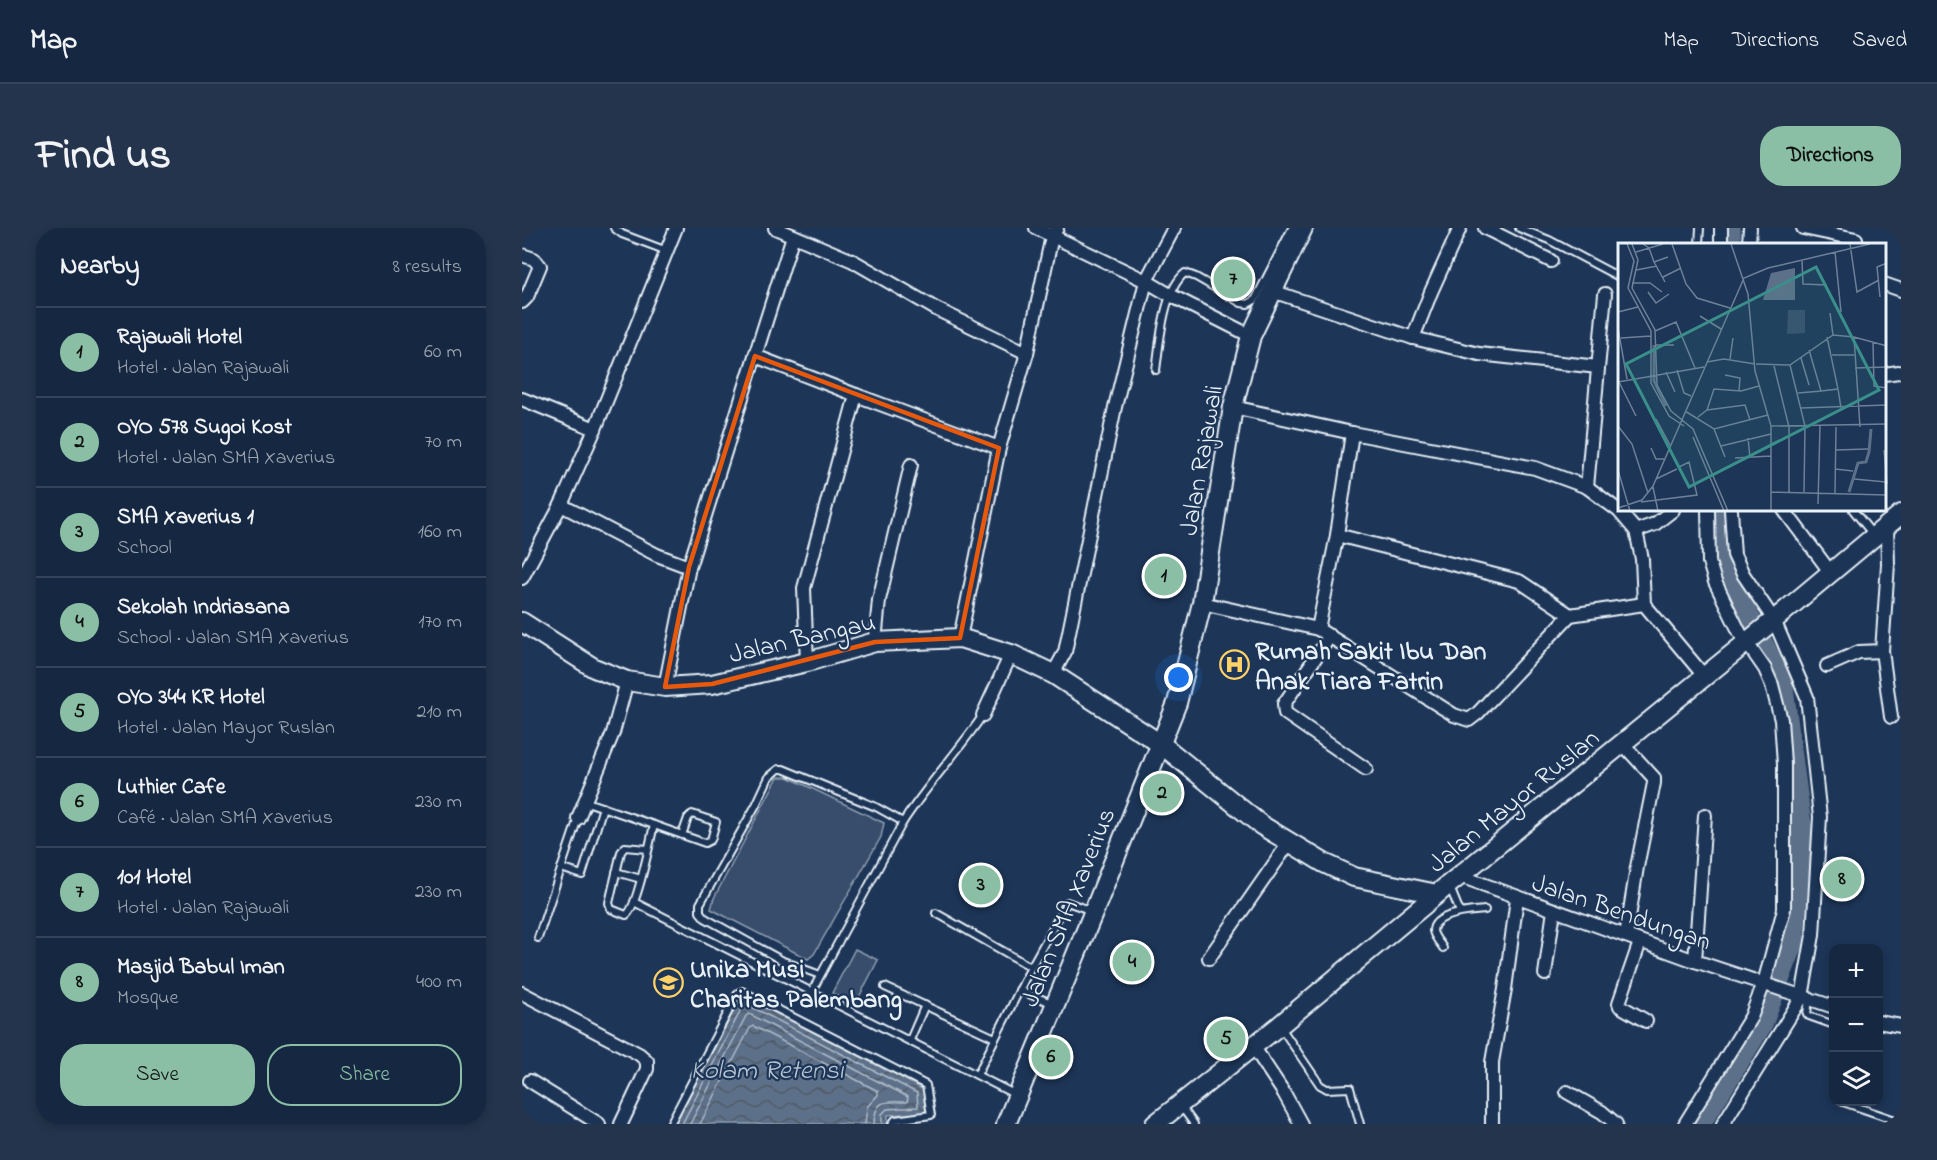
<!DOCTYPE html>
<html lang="en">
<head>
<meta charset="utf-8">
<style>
  body { margin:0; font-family:"Indie Flower",sans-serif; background:#23344c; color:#f1f3f6 }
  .controls { position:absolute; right:18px; bottom:18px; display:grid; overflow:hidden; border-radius:12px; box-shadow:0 3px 9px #0003 }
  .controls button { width:54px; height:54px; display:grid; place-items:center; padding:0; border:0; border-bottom:2px solid #35445a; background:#162841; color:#f1f3f6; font:30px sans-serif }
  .you { position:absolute; left:657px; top:450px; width:21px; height:21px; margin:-15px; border:4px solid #fff; border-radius:50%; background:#1a73e8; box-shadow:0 0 0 9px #1a73e833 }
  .badge { display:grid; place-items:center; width:39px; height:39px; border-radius:50%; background:#8abfa5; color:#111; font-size:20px; font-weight:700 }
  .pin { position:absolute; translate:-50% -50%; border:3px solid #fff; box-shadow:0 2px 6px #0006 }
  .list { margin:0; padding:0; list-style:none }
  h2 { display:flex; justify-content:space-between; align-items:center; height:78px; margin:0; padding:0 24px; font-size:26px }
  h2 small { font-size:20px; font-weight:400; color:#9ea6b1 }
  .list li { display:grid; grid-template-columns:39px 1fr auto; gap:18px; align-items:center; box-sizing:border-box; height:90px; padding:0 24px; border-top:2px solid #35445a }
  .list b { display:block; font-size:22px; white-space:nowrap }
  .list p { margin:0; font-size:20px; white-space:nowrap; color:#9ea6b1 }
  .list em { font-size:20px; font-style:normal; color:#9ea6b1 }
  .actions { display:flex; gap:12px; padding:18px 24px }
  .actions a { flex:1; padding:14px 0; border:2px solid #8abfa5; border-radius:24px; text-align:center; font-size:21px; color:#8abfa5 }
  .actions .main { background:#8abfa5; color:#111 }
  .icon { flex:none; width:33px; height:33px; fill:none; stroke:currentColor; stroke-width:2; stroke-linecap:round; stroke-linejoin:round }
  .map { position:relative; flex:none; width:1379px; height:896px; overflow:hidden; border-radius:24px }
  header { display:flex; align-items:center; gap:36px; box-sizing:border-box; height:84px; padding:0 30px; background:#162841; border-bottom:2px solid #35445a }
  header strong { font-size:28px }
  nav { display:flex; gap:33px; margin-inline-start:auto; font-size:21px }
  .intro { display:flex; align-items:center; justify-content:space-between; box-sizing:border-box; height:144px; padding:0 36px }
  h1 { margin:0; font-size:42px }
  .button { padding:15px 27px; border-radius:24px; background:#8abfa5; color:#111; font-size:21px; font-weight:700 }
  main { display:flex; gap:36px; padding:0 36px }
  aside { flex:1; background:#162841; border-radius:24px; box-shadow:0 3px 9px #0003 }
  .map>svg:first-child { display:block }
  .park { fill:#374d6c; stroke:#909fb2; stroke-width:1.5 }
  .water { fill:url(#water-waves); stroke:#95a4b5; stroke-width:1.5 }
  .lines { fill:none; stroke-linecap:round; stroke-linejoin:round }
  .shore { stroke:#b0bdcc; stroke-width:1.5 }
  .river { stroke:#5d7089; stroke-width:21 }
  .lane-casing { stroke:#e8f1f8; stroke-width:10 }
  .street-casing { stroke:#e8f1f8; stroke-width:16 }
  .secondary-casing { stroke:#e8f1f8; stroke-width:22 }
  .lane { stroke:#1d3557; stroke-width:6 }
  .street { stroke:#1d3557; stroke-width:12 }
  .secondary { stroke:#1d3557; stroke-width:18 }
  .marked { fill:none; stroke:#e8590c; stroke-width:4.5; stroke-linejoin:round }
  .labels { text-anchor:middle; stroke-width:4.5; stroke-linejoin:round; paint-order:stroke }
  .street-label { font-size:26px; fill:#e8f1f8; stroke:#1d3557 }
  .poi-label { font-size:26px; font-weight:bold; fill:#e8f1f8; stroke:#1d3557; text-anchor:start }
  .water-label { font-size:27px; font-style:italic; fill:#b7c4d1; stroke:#1d3557 }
  .inset-river { fill:none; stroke:#5d7089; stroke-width:3 }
  .inset-road { fill:none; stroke:#6e8097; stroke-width:1.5 }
  .view { fill:#3a8f8a; fill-opacity:0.15; stroke:#3a8f8a; stroke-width:3 }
  .inset-edge { fill:none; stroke:#e8f1f8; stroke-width:3 }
</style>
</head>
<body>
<header>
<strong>Map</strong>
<nav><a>Map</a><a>Directions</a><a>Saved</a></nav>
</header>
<div class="intro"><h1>Find us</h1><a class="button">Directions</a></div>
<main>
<aside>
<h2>Nearby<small>8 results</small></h2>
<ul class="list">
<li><span class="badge">1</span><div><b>Rajawali Hotel</b><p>Hotel · Jalan Rajawali</p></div><em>60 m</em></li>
<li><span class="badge">2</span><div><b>OYO 578 Sugoi Kost</b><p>Hotel · Jalan SMA Xaverius</p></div><em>70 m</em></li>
<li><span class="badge">3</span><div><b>SMA Xaverius 1</b><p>School</p></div><em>160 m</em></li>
<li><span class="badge">4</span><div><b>Sekolah Indriasana</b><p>School · Jalan SMA Xaverius</p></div><em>170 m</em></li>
<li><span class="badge">5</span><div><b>OYO 344 KR Hotel</b><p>Hotel · Jalan Mayor Ruslan</p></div><em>210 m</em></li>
<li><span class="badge">6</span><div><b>Luthier Cafe</b><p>Café · Jalan SMA Xaverius</p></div><em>230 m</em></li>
<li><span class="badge">7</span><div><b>101 Hotel</b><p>Hotel · Jalan Rajawali</p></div><em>230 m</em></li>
<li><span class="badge">8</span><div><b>Masjid Babul Iman</b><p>Mosque</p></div><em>400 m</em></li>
</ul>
<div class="actions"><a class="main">Save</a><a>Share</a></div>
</aside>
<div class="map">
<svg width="1379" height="896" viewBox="0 0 1379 896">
  <defs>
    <pattern id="water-waves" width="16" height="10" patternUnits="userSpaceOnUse" patternTransform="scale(1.5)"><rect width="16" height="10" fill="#5d7089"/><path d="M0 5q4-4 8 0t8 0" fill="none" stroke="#505a66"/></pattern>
  </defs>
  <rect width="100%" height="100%" fill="#1d3557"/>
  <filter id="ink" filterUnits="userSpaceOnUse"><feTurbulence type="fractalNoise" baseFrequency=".0167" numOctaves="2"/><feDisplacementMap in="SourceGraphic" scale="12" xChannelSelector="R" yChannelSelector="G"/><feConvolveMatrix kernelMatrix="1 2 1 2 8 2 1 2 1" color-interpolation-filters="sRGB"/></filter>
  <g filter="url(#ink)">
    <!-- park -->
    <g class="park">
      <path d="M256 549H266L362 595 359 609 292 726 286 731 189 681 192 670Z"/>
      <path d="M333 721 356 732 333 777 310 765Z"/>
    </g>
    <!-- water -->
    <path class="water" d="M220 767 401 861 404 885 366 887V896H153Z"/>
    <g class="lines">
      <!-- shore -->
      <g class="shore">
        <path d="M160 896 221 778 224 776 395 865 396 879 365 881 360 886V896"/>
        <path d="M168 896 224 788 227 786 386 869 385 874C364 874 353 870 352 896"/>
        <path d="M178 896 228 800 231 798 356 863V867L345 879 343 896"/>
      </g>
      <!-- river -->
      <g class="river">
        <path d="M1208 16V0"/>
        <path d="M1178 896 1240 796 1271 716 1280 604 1260 453 1213 362 1196 322 1198 282"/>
      </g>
      <defs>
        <g id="lane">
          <path d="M92 0 100 6 145 23"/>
          <path d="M997 0 1027 12 1097 49"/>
          <path d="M1177 16 1178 0"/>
          <path d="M634 142C638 114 641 63 663 45L674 49 719 75 726 76 733 72 770 0"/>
          <path d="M1331 282 1352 308"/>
          <path d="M62 573 132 597C128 613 115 681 104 687L89 681 87 675 99 624 103 619 126 621"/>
          <path d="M132 597 183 615 189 612 194 594 170 586 166 590 160 607"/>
          <path d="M39 640 60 647 81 579"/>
          <path d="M94 644 119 651"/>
          <path d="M927 657 938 684"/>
          <path d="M112 674 494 867"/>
          <path d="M414 685 509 739"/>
          <path d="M16 710 56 590"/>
          <path d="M921 720C918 715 912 709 911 703 911 685 951 683 963 682"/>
          <path d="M298 747 261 733 183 690 178 684V676L234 577 247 549 257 541H261L354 579 381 594"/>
          <path d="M363 759 473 810"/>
          <path d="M497 762 532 776"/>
          <path d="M290 763 381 594C405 557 436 524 461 487"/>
          <path d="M1287 771 1285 786 1287 788 1312 797"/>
          <path d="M758 798 798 857 805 861 828 860 838 896"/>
          <path d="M388 812 403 777"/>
          <path d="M455 847 509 739 545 674 570 683"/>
          <path d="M1321 874 1379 894"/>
          <path d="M658 877 672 896"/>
          <path d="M148 896 216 765 220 763 404 857 409 887 373 892 370 896"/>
        </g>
        <g id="street">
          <path d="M253 0 331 33 414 81 505 125"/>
          <path d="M514 0 624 53 648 67 729 108"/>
          <path d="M963 0 1029 33"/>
          <path d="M1281 0 1334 11"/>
          <path d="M1199 16V0"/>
          <path d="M1227 16 1228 0"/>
          <path d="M0 27 12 31 18 38 5 69 0 74"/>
          <path d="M1362 56 1379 62"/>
          <path d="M750 63 891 110 957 126 1076 139"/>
          <path d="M891 110 909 64 938 0"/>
          <path d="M233 128 271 8"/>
          <path d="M1362 146 1377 144"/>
          <path d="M0 171 73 201"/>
          <path d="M711 179 830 205 1013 240 1065 259 1097 283 1114 303 1120 331 1122 376 1183 449"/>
          <path d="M830 205 815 307 997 353 1048 387 1122 376"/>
          <path d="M1065 259 1083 66"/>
          <path d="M39 277 135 327 167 339"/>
          <path d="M1262 282 1309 345"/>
          <path d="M1365 298 1366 336 1360 423 1369 489"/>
          <path d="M1114 303 1133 296 1151 282"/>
          <path d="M0 350 39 277 73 201 154 0"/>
          <path d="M680 375 796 401 932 487 947 492 956 485 1048 387"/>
          <path d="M796 401 815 307"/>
          <path d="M808 408 762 476 763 485 844 541"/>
          <path d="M438 410 477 220 505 125 530 8 535 0"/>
          <path d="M353 414 357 372 389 237"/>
          <path d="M285 434 282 360 334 167 477 220"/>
          <path d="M1305 438 1337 424 1360 423"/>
          <path d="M531 446 543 424 593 179 624 53 652 0"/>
          <path d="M143 459 167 339 233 128 334 167"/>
          <path d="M461 487 489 426"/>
          <path d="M1101 516 1132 550V555L1115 639 1104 708"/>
          <path d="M56 590 91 505 105 453"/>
          <path d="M938 648 1173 733 1312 779"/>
          <path d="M1118 714 1097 775 1098 778 1124 793"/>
          <path d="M687 730 767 615"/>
          <path d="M1173 733 1183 587"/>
          <path d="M1023 746 1032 682"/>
          <path d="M0 765 117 826 125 833V841L99 896"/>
          <path d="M1356 794 1379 798"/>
          <path d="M731 818 762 865 779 896"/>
          <path d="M8 853 77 896"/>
          <path d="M1045 864 1080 884 1094 896"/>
          <path d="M970 896V834L983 761 995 670"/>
          <path d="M1163 896 1229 789 1242 755 1262 681V536L1259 492 1250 457 1243 441 1218 405 1193 354 1187 334 1186 282"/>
          <path d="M1201 896 1280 769 1291 707 1298 589 1285 469 1252 392 1221 346 1212 327 1209 282"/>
        </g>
        <g id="secondary">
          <path d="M0 394 72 440 105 453 143 459 190 456 285 434 353 414 438 410 489 426 531 446 634 513"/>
          <path d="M639 516 739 597 802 635 832 649 915 666"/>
          <path d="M484 896 572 683 655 475 680 375 711 179 729 108 781 0"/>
          <path d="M633 896 758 797 915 666 1252 392 1379 286"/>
        </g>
      </defs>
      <!-- lane casing -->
      <use href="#lane" class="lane-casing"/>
      <!-- street casing -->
      <use href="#street" class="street-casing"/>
      <!-- secondary casing -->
      <use href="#secondary" class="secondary-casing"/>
      <!-- lane -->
      <use href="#lane" class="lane"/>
      <!-- street -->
      <use href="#street" class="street"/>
      <!-- secondary -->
      <use href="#secondary" class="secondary"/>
    </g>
  </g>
  <!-- marked area -->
  <path class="marked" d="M233 128 477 220 438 410 353 414 190 456 143 459 167 339Z"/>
  <!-- icons -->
  <defs>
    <symbol id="hospital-ring" viewBox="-11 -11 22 22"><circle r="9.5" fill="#1d3557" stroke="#ffd166" stroke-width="1.5"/><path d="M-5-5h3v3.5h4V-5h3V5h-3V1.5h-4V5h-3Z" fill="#ffd166"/></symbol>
    <symbol id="university-ring" viewBox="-11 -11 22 22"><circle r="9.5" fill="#1d3557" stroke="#ffd166" stroke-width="1.5"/><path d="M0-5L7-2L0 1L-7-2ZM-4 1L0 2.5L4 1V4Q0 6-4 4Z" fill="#ffd166"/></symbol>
  </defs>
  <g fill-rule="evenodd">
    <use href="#hospital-ring" x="696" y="420" width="33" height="33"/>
    <use href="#university-ring" x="130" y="738" width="33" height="33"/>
  </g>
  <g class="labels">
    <!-- street labels -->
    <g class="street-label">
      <text transform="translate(678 232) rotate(-80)" y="9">Jalan Rajawali</text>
      <text transform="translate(280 409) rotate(-13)" y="9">Jalan Bangau</text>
      <text transform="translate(991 572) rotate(-39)" y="9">Jalan Mayor Ruslan</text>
      <text transform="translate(545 679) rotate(-68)" y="9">Jalan SMA Xaverius</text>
      <text transform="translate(1100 683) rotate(19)" y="9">Jalan Bendungan</text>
    </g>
    <!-- poi labels -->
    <g class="poi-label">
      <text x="733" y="431">Rumah Sakit Ibu Dan<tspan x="733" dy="30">Anak Tiara Fatrin</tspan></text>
      <text x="168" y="749">Unika Musi<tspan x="168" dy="30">Charitas Palembang</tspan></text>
    </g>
    <!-- water labels -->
    <g class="water-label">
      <text x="245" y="850">Kolam Retensi</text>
    </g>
  </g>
  <!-- overview -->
  <g transform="translate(1096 15)">
    <rect width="268" height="268" fill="#1d3557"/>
    <path d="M170 67H187V90L169 91Z" fill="#374d6c"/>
    <path d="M177 25V57H145L153 30Z" fill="#5d7089"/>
    <path class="inset-river" d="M36 102V138L48 163M231 249 240 220 248 219 251 209 253 186"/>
    <path class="inset-road" d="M9 1 16 18 10 45 33 88V140L51 173 66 183M14 1 20 17 14 45 37 87 39 142 53 168 75 186 110 268M25 1 31 5 36 19 50 14M54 1 68 41 79 55 112 65M113 1 130 51 137 128 153 183V268M232 1 239 49 261 37M18 9 45 1M217 9 223 69M184 17 185 41 209 42M36 19 47 39M18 27 39 23M45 34 63 25M14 40H32L44 49M30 49 38 60 51 51M262 54 259 24 269 20M0 69 20 64M212 70 215 92M82 73 103 86M0 85 9 136M37 88 58 79 77 125M236 94 242 184M3 95 33 93M255 99 256 143 269 145M38 102H56M214 112H236M183 115 191 142M112 116 115 95M89 119 106 116 137 121M138 121 172 122 215 92 236 94 269 103M172 122 187 183 186 249M156 123 171 184V249M237 125 269 124M59 127 66 150 73 153M48 129 57 149M107 132 122 135 121 148M0 139 86 124M1 139 18 173M220 146 223 165M203 148 220 146 209 94M180 150 203 148 191 107M183 165 269 162M89 167 96 146 123 148 141 143M67 168 96 186 150 172M80 174 89 167 127 162 132 177M38 176 52 202M0 183 14 201 30 250M153 183 269 181M96 186 107 214M75 194 106 268M130 195 132 215M103 203 153 191M33 205 38 216H46M217 207 250 206M266 207 269 241M117 215 153 213M217 226 235 228M0 227 12 268M38 236 59 226M236 236 268 239M35 244 40 268M153 249 269 252M217 250 218 184M23 259 79 252 71 219 61 224M200 261 202 183M0 265 24 257 35 243 126 35 150 25 252 1"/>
    <path class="view" d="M198 24 261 147 71 244 8 121Z"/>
    <rect width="268" height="268" class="inset-edge"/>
  </g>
</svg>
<div class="controls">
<button>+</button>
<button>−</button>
<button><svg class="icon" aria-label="layers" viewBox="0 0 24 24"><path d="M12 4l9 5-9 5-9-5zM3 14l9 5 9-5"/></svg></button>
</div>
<div class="you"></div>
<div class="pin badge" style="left:642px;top:348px">1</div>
<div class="pin badge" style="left:640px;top:565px">2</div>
<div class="pin badge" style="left:459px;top:657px">3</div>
<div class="pin badge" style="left:610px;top:734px">4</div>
<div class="pin badge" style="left:704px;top:811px">5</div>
<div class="pin badge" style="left:529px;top:829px">6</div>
<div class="pin badge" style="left:711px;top:51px">7</div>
<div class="pin badge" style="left:1320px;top:651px">8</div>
</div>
</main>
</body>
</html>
